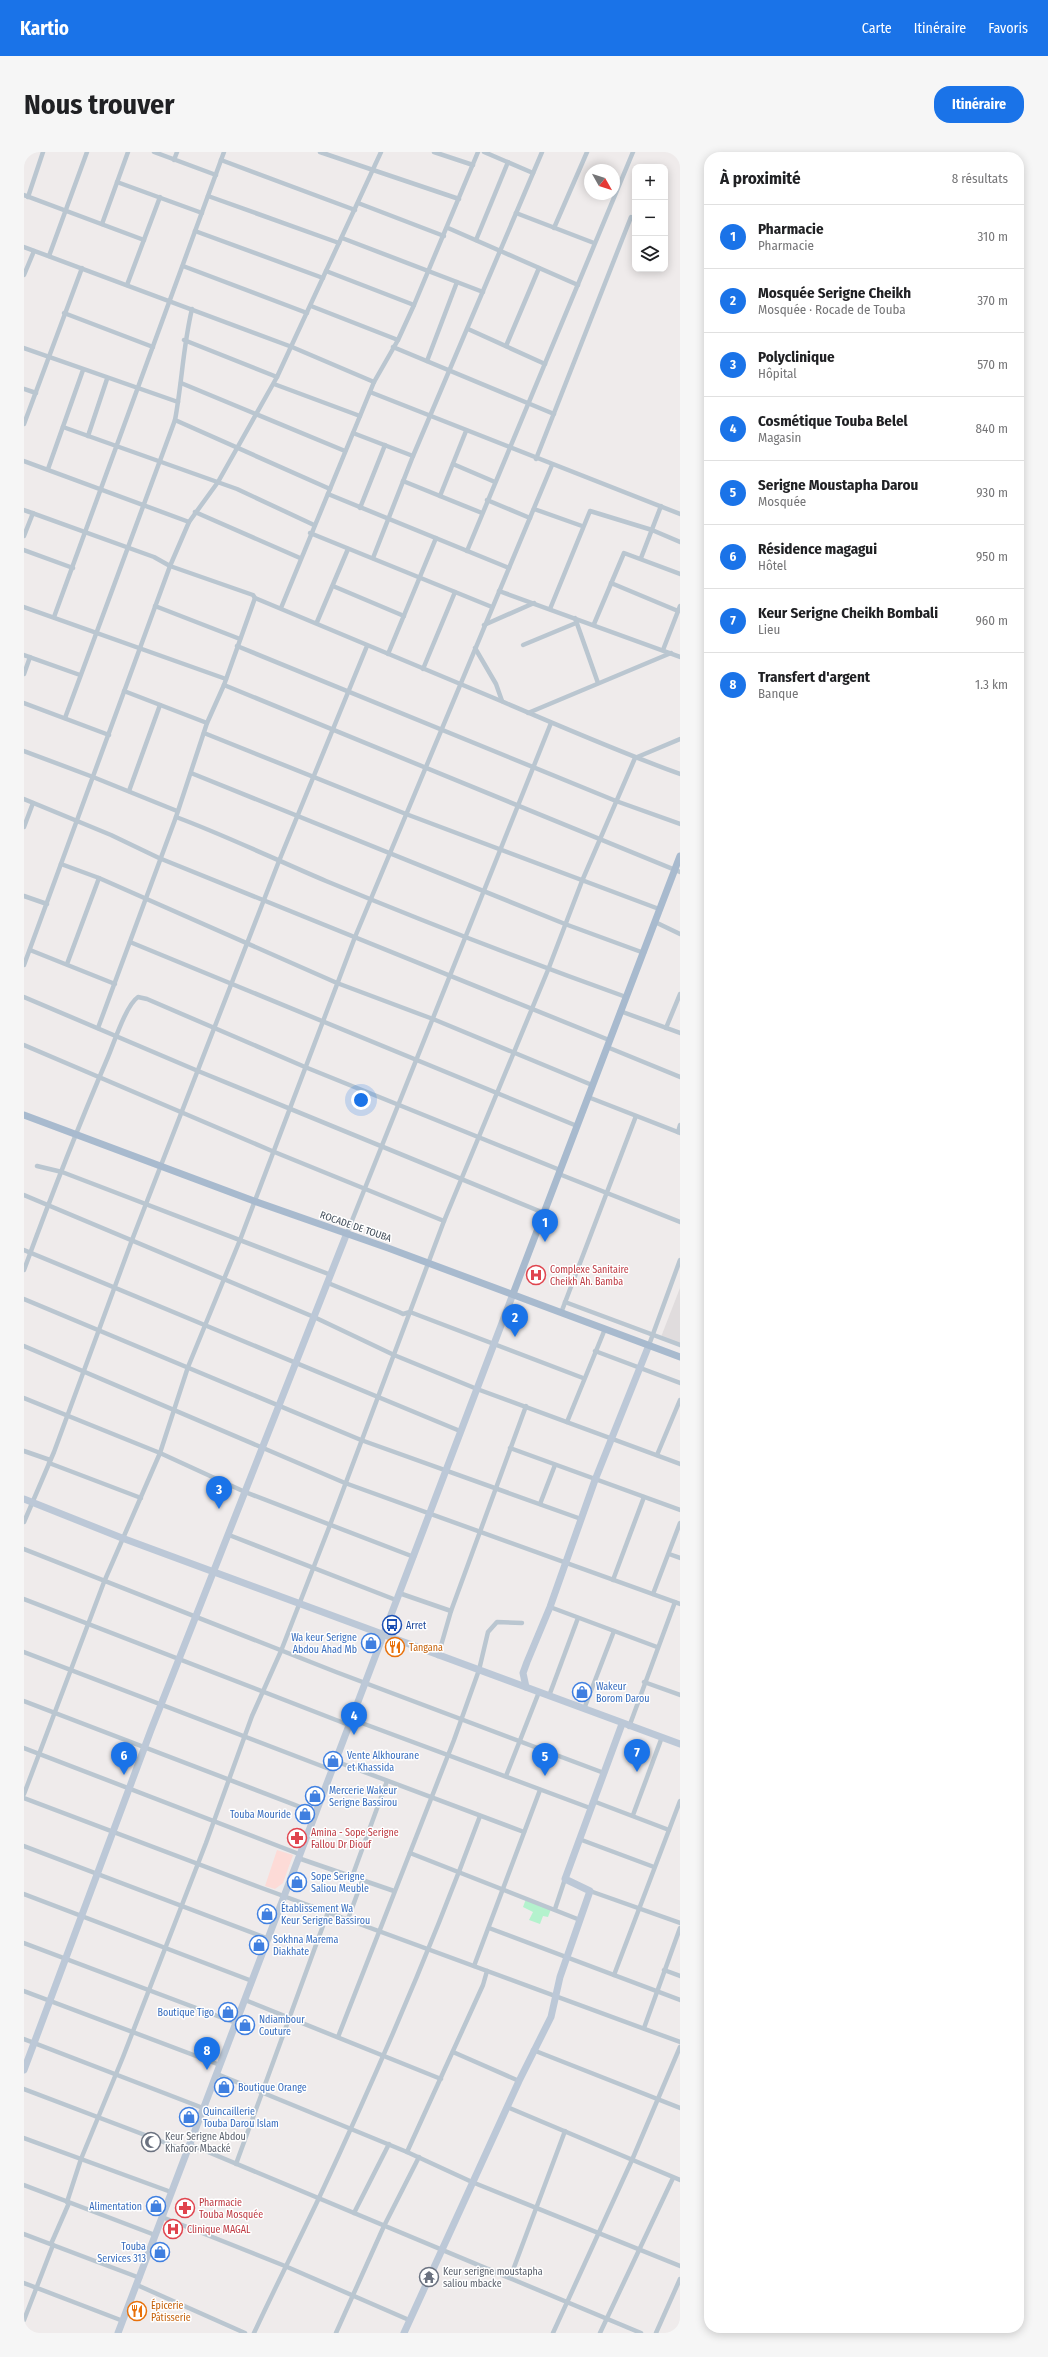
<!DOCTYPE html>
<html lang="fr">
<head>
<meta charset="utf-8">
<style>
  body { margin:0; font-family:"Fira Sans Condensed",sans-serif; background:#f6f6f6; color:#202124 }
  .controls { position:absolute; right:12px; top:12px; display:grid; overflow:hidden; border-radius:8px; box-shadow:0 2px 10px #0003 }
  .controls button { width:36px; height:36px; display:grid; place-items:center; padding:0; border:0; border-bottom:1px solid #e0e0e0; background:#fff; color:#202124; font:20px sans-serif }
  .compass { position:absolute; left:560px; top:12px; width:36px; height:36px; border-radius:50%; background:#fff; box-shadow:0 2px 10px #0003; rotate:129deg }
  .you { position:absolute; left:337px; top:948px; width:14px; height:14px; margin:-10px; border:3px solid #fff; border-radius:50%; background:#1a73e8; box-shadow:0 0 0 6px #1a73e833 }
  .badge { display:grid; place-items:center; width:26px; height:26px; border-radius:50%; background:#1a73e8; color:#fff; font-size:13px; font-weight:700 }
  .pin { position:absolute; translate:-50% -33px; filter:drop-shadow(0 1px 2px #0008) }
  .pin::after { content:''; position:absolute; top:21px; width:14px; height:12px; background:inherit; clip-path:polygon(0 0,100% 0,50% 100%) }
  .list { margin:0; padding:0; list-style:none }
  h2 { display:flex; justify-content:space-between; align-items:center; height:52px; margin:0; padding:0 16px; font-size:17px }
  h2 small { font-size:13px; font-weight:400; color:#757577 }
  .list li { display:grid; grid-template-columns:26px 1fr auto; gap:12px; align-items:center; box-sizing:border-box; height:64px; padding:0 16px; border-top:1px solid #e0e0e0 }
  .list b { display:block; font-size:15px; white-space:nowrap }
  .list p { margin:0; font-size:13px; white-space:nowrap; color:#757577 }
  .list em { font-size:13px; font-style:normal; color:#757577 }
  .icon { flex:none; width:22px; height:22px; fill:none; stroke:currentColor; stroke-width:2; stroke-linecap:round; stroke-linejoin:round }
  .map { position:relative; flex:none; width:656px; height:2181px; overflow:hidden; border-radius:16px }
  header { display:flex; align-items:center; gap:24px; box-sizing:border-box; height:56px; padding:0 20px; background:#1a73e8; color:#fff }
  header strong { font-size:19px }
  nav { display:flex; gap:22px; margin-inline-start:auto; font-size:14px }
  .intro { display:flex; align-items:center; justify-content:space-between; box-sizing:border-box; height:96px; padding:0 24px }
  h1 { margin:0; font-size:28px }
  .button { padding:10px 18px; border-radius:16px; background:#1a73e8; color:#fff; font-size:14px; font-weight:700 }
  main { display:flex; gap:24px; padding:0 24px }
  aside { flex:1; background:#fff; border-radius:16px; box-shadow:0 2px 10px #0003 }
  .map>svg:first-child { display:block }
  .education { fill:#e0dcdd }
  .medical { fill:#fddbd7 }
  .green { fill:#b4f2cd }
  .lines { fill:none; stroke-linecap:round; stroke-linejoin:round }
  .street { stroke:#bac6d0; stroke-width:4.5 }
  .secondary { stroke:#bcc8d7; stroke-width:7 }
  .primary { stroke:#a8bace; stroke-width:7 }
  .labels { text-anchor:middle; stroke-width:3; stroke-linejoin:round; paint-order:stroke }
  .street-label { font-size:10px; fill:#424e5a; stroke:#fff }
  .health-label { font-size:10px; fill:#be3a42; stroke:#fff; text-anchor:start }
  .transit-label { font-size:10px; fill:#164399; stroke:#fff; text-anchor:start }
  .shop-label { font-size:10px; fill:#366cbe; stroke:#fff; text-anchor:start }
  .food-label { font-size:10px; fill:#c56008; stroke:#fff; text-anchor:start }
  .worship-label { font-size:10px; fill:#5b616d; stroke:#fff; text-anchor:start }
</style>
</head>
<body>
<header>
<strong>Kartio</strong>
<nav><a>Carte</a><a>Itinéraire</a><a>Favoris</a></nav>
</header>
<div class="intro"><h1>Nous trouver</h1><a class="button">Itinéraire</a></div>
<main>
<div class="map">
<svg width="656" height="2181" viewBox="0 0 656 2181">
  <rect width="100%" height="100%" fill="#efebeb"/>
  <!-- education -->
  <path class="education" d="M656 1136V1192L637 1185Z"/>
  <!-- medical -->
  <path class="medical" d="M253 1698 269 1703 259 1731 251 1737 241 1734Z"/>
  <!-- green -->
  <path class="green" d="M502 1747 527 1757 524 1765 519 1764 516 1772 505 1768 509 1760 499 1755Z"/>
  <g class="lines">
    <!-- street -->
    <g class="street">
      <path d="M130 0 192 23"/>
      <path d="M296 0 435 47"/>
      <path d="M410 0 449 13"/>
      <path d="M460 0 509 21"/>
      <path d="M150 8 153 0"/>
      <path d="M197 8 331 58"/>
      <path d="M93 30 178 61"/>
      <path d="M0 43 120 88"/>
      <path d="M184 44 315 91"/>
      <path d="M4 45 19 0"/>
      <path d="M334 51 420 84"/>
      <path d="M492 61 570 91"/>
      <path d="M78 72 104 0"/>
      <path d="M424 76 554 133"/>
      <path d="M530 76 563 0"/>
      <path d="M171 79 299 126"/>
      <path d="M318 86 459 140"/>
      <path d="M452 88 484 10"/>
      <path d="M0 95 268 195 350 230"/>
      <path d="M25 104 63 0"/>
      <path d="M159 114 283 161"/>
      <path d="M302 119 390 153"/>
      <path d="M0 123 10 99"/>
      <path d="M103 133 136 45"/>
      <path d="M287 154 374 188"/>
      <path d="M40 161 129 195"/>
      <path d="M444 177 521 212"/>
      <path d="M160 188 253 225"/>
      <path d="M482 194 515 116"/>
      <path d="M369 195 530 262"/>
      <path d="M0 196 154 250"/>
      <path d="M403 209 433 130"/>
      <path d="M157 231 321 299"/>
      <path d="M250 232 336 264"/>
      <path d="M0 237 12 241"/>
      <path d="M346 240 656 362"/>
      <path d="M151 268 306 337"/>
      <path d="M0 272 58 116"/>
      <path d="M39 275 213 337 290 373"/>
      <path d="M329 281 389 304"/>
      <path d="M64 284 83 227"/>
      <path d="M512 307 607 65"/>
      <path d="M0 309 165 370"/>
      <path d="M429 312 471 330"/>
      <path d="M24 317 59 218"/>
      <path d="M379 329 458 361"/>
      <path d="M304 342 485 416"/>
      <path d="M416 344 442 279"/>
      <path d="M463 348 506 366"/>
      <path d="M336 356 361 293"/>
      <path d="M510 357 558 374"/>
      <path d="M0 358 130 405 146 414 229 443 231 446C313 480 395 514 477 549 536 574 595 600 656 622"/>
      <path d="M171 360 276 406"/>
      <path d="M286 381 468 455"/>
      <path d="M0 384 9 361"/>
      <path d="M0 398 49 416"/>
      <path d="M443 399 609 0"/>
      <path d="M349 406 389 304 518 0"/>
      <path d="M617 406 637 354"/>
      <path d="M587 431 654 459"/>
      <path d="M309 434 380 464"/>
      <path d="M475 439 656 505"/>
      <path d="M131 454 216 487"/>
      <path d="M0 455 202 527"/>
      <path d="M257 456 350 230 374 188 390 153 454 0"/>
      <path d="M526 457 566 359 628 378 656 390"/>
      <path d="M30 465 200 0"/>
      <path d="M551 466 574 531"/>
      <path d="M293 470 324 397"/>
      <path d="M570 472 600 401 656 422"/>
      <path d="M460 473 510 451"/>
      <path d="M499 493 552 471"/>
      <path d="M213 494 592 649 656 672"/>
      <path d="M451 496 472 532 478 549"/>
      <path d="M639 498 656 454"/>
      <path d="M364 502 412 386"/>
      <path d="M0 503 56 523"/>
      <path d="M399 517 431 440"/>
      <path d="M0 522 6 505"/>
      <path d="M200 533 656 720"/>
      <path d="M100 539 183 571"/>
      <path d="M0 551 85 583"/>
      <path d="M504 561 647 501"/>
      <path d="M41 566 151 268C158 231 159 194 168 157"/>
      <path d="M180 581 382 662 635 757"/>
      <path d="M0 599 69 625 153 659"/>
      <path d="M167 621 541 772 620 801"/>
      <path d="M105 639 136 553"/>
      <path d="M0 647 87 683 135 706 585 888"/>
      <path d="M152 665C203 684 252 708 302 729 401 770 501 809 602 845"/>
      <path d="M0 675 9 651"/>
      <path d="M37 712 75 726 313 831 409 867 568 933"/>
      <path d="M0 744 23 752"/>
      <path d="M631 770 656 782"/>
      <path d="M106 790 553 974"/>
      <path d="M6 798 91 832"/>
      <path d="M43 812 75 726"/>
      <path d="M0 813 146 414 165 370 194 330 253 225 357 0"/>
      <path d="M0 845 174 919 520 1061"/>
      <path d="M596 859 656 881"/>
      <path d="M74 876 152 665 183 571 200 533 231 446"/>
      <path d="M642 876 656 842"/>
      <path d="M0 893 248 999 420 1069"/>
      <path d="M583 895 656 925"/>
      <path d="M564 945 656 981"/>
      <path d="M654 980 656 973"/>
      <path d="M13 1014 38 1020 307 1123"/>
      <path d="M535 1022 656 1070"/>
      <path d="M0 1043 290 1165 370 1203 453 1237 656 1312"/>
      <path d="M323 1081 527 571"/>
      <path d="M0 1098 436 1279"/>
      <path d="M0 1118C26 1047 54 975 84 905 90 891 102 853 114 845L123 847 281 915 536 1018"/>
      <path d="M304 1131 375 1160 379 1162 386 1160 559 1226"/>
      <path d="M0 1147 337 1288 557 1367"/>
      <path d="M541 1150 656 1193"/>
      <path d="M537 1161 612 964"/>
      <path d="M625 1193 656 1108"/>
      <path d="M0 1194 321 1331 656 1452"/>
      <path d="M571 1199 656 1231"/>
      <path d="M0 1246 136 1301 221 1340 390 1405"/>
      <path d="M543 1270 581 1177"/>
      <path d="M486 1296 656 1358"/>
      <path d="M0 1299 26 1308"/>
      <path d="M633 1303 656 1248"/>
      <path d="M25 1311 117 1346"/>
      <path d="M516 1352 531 1313"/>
      <path d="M0 1370 30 1300 108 1088 255 709 343 494"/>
      <path d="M205 1383 372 1448"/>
      <path d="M0 1397 312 1520 580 1621"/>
      <path d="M645 1402 656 1406"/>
      <path d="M589 1428 620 1345"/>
      <path d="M375 1441 427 1459"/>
      <path d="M629 1442 656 1371"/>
      <path d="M0 1447 325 1573"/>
      <path d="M526 1455 633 1495"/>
      <path d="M0 1500 308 1618"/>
      <path d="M414 1504 427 1459 502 1254"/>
      <path d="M620 1530 656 1543"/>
      <path d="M525 1544 554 1466"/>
      <path d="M0 1549 292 1661"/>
      <path d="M560 1557 590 1479"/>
      <path d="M327 1567 566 1656"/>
      <path d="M605 1575 651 1450"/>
      <path d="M0 1596 275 1702"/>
      <path d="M311 1609 500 1680"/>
      <path d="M482 1624 515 1540"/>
      <path d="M0 1642 80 1430 136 1301 164 1215 216 1088 331 785 528 313"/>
      <path d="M0 1646 235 1735 656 1890"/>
      <path d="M569 1649 645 1678"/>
      <path d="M609 1663 638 1585"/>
      <path d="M555 1687 630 1715"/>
      <path d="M0 1694 245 1787"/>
      <path d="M386 1701 556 1768"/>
      <path d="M274 1706 370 1739"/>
      <path d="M328 1725 363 1629"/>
      <path d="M566 1739 656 1771"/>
      <path d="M0 1742 228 1829"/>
      <path d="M531 1757 541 1727"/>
      <path d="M324 1767 338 1729"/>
      <path d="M465 1776 656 1848"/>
      <path d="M0 1791 212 1871"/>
      <path d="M450 1814 516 1638"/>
      <path d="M640 1818 656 1824"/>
      <path d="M590 1823 656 1649"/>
      <path d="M0 1839 196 1913"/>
      <path d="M221 1848 417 1927"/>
      <path d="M620 1876 656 1776"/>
      <path d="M314 1885 430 1588 455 1518 464 1480 473 1470 498 1471"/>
      <path d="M0 1887 179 1956"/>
      <path d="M509 1898 656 1956"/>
      <path d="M429 1900 495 1929"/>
      <path d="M193 1922 383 2000 448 2030 656 2114"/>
      <path d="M0 1937 163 1999"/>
      <path d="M483 1955 656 2028"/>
      <path d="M0 1986 147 2040"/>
      <path d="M165 1992 617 2181"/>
      <path d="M383 2000 459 1833 463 1819"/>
      <path d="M212 2012 304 1760"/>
      <path d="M0 2033 131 2083"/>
      <path d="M43 2050 57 2007 99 1905 182 1691 228 1564 257 1499 306 1373 420 1069 524 818 558 729 611 606 656 587"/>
      <path d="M330 2061 365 1992"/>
      <path d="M138 2065 261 2114 385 2168"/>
      <path d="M0 2082 116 2126"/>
      <path d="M27 2092 45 2051"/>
      <path d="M486 2126 541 1979"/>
      <path d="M0 2131 99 2169"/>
      <path d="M113 2133 221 2181"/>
      <path d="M0 2168 29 2093"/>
      <path d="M230 2181C251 2136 273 2092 294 2048 353 1922 408 1794 456 1664"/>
      <path d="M312 2181 360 2074 395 2005"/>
      <path d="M529 2181 608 2008 656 1895"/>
      <path d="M576 2181 649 2026"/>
      <path d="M632 2181 656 2127"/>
    </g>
    <!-- secondary -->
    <g class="secondary">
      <path d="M0 1347 98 1386 656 1592"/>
      <path d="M502 1535 499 1521 503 1510 526 1455 571 1328 625 1193"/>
      <path d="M0 1918 127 1578 323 1081"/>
      <path d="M94 2181 489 1142"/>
      <path d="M380 2181 495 1929 527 1865 536 1825 566 1739 541 1727 598 1572"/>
    </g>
    <!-- primary -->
    <g class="primary">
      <path d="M0 963 230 1049 364 1096 656 1205"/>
      <path d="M489 1142 656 704"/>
    </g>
  </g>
  <!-- icons -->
  <defs>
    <symbol id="hospital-ring" viewBox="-11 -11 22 22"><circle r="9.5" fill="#fff" stroke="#e0444e" stroke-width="1.5"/><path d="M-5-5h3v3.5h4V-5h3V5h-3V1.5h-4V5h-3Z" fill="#e0444e"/></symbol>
    <symbol id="bus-ring" viewBox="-11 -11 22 22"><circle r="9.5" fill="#fff" stroke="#1a4fb4" stroke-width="1.5"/><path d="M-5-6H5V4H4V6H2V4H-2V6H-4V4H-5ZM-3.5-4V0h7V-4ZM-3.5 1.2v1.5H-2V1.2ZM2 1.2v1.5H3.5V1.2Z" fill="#1a4fb4"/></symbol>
    <symbol id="shop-ring" viewBox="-11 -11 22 22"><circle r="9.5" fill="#fff" stroke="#3f7fe0" stroke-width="1.5"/><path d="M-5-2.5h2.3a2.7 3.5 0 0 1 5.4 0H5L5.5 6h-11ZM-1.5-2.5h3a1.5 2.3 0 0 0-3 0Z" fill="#3f7fe0"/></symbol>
    <symbol id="restaurant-ring" viewBox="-11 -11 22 22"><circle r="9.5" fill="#fff" stroke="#e8710a" stroke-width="1.5"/><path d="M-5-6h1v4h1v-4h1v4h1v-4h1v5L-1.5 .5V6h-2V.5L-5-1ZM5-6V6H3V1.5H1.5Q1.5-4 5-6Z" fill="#e8710a"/></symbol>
    <symbol id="pharmacy-ring" viewBox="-11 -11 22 22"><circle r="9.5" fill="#fff" stroke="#e0444e" stroke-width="1.5"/><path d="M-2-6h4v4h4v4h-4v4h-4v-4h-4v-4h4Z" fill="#e0444e"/></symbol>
    <symbol id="mosque-ring" viewBox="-11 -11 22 22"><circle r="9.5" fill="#fff" stroke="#6b7280" stroke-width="1.5"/><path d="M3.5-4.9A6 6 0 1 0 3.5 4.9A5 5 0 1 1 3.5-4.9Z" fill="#6b7280"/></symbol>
    <symbol id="temple-ring" viewBox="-11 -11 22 22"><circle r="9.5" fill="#fff" stroke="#6b7280" stroke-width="1.5"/><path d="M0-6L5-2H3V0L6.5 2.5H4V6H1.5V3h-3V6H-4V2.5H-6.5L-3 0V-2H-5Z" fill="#6b7280"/></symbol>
  </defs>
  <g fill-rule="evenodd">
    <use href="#hospital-ring" x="501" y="1112" width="22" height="22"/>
    <use href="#bus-ring" x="357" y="1462" width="22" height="22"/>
    <use href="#shop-ring" x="336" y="1480" width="22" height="22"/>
    <use href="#restaurant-ring" x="360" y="1484" width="22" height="22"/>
    <use href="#shop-ring" x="547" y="1529" width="22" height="22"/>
    <use href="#shop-ring" x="298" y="1598" width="22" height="22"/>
    <use href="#shop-ring" x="280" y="1633" width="22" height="22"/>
    <use href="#shop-ring" x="270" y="1651" width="22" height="22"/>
    <use href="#pharmacy-ring" x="262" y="1675" width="22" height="22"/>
    <use href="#shop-ring" x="262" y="1719" width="22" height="22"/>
    <use href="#shop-ring" x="232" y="1751" width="22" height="22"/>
    <use href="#shop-ring" x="224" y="1782" width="22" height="22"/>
    <use href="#shop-ring" x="193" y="1849" width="22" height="22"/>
    <use href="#shop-ring" x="210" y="1862" width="22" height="22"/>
    <use href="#shop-ring" x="189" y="1924" width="22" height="22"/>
    <use href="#shop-ring" x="154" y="1954" width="22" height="22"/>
    <use href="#mosque-ring" x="116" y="1979" width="22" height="22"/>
    <use href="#shop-ring" x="121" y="2043" width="22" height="22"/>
    <use href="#pharmacy-ring" x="150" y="2045" width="22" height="22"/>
    <use href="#hospital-ring" x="138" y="2066" width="22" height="22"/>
    <use href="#shop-ring" x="125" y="2089" width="22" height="22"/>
    <use href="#temple-ring" x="394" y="2114" width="22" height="22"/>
    <use href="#restaurant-ring" x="102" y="2148" width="22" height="22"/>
  </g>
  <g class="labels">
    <!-- street labels -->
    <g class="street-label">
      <text transform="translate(332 1074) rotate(19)" y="4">ROCADE DE TOUBA</text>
    </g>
    <!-- health labels -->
    <g class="health-label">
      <text x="526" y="1121">Complexe Sanitaire<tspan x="526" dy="12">Cheikh Ah. Bamba</tspan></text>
      <text x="287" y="1684">Amina - Sope Serigne<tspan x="287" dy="12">Fallou Dr Diouf</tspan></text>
      <text x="175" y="2054">Pharmacie<tspan x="175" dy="12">Touba Mosquée</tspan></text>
      <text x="163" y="2081">Clinique MAGAL</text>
    </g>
    <!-- transit labels -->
    <g class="transit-label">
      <text x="382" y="1477">Arret</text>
    </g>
    <!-- shop labels -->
    <g class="shop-label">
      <text x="333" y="1489" text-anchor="end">Wa keur Serigne<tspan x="333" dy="12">Abdou Ahad Mb</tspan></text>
      <text x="572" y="1538">Wakeur<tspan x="572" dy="12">Borom Darou</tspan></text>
      <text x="323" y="1607">Vente Alkhourane<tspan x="323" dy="12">et Khassida</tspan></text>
      <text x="305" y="1642">Mercerie Wakeur<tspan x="305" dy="12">Serigne Bassirou</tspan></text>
      <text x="267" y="1666" text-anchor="end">Touba Mouride</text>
      <text x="287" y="1728">Sope Serigne<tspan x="287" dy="12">Saliou Meuble</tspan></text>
      <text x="257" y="1760">Établissement Wa<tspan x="257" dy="12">Keur Serigne Bassirou</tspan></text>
      <text x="249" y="1791">Sokhna Marema<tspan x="249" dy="12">Diakhate</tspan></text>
      <text x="190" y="1864" text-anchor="end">Boutique Tigo</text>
      <text x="235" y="1871">Ndiambour<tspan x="235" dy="12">Couture</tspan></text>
      <text x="214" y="1939">Boutique Orange</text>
      <text x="179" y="1963">Quincaillerie<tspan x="179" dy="12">Touba Darou Islam</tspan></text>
      <text x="118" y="2058" text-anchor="end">Alimentation</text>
      <text x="122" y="2098" text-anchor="end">Touba<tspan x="122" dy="12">Services 313</tspan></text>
    </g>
    <!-- food labels -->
    <g class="food-label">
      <text x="385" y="1499">Tangana</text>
      <text x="127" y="2157">Épicerie<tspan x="127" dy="12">Pâtisserie</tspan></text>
    </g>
    <!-- worship labels -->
    <g class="worship-label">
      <text x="141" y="1988">Keur Serigne Abdou<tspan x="141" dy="12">Khafoor Mbacké</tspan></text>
      <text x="419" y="2123">Keur serigne moustapha<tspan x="419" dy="12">saliou mbacke</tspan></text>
    </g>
  </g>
</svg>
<div class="controls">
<button>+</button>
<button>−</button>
<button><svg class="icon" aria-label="layers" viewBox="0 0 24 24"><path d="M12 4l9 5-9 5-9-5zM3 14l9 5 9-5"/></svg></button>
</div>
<svg class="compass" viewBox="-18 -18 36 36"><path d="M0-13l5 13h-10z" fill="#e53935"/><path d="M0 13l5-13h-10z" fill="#757577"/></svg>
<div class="you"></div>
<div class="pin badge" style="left:521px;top:1090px">1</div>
<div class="pin badge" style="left:491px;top:1185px">2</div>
<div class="pin badge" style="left:195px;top:1357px">3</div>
<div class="pin badge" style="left:330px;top:1583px">4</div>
<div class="pin badge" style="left:521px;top:1624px">5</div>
<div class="pin badge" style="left:100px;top:1623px">6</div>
<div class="pin badge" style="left:613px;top:1620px">7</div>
<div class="pin badge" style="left:183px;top:1918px">8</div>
</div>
<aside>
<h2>À proximité<small>8 résultats</small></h2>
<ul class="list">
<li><span class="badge">1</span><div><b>Pharmacie</b><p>Pharmacie</p></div><em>310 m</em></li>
<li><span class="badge">2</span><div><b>Mosquée Serigne Cheikh</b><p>Mosquée · Rocade de Touba</p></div><em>370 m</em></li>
<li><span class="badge">3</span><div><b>Polyclinique</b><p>Hôpital</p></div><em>570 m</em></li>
<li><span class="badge">4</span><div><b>Cosmétique Touba Belel</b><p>Magasin</p></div><em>840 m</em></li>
<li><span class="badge">5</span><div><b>Serigne Moustapha Darou</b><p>Mosquée</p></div><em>930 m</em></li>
<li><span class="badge">6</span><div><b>Résidence magagui</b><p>Hôtel</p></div><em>950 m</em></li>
<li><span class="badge">7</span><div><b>Keur Serigne Cheikh Bombali</b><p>Lieu</p></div><em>960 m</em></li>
<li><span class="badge">8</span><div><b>Transfert d'argent</b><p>Banque</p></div><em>1.3 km</em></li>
</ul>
</aside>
</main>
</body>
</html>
